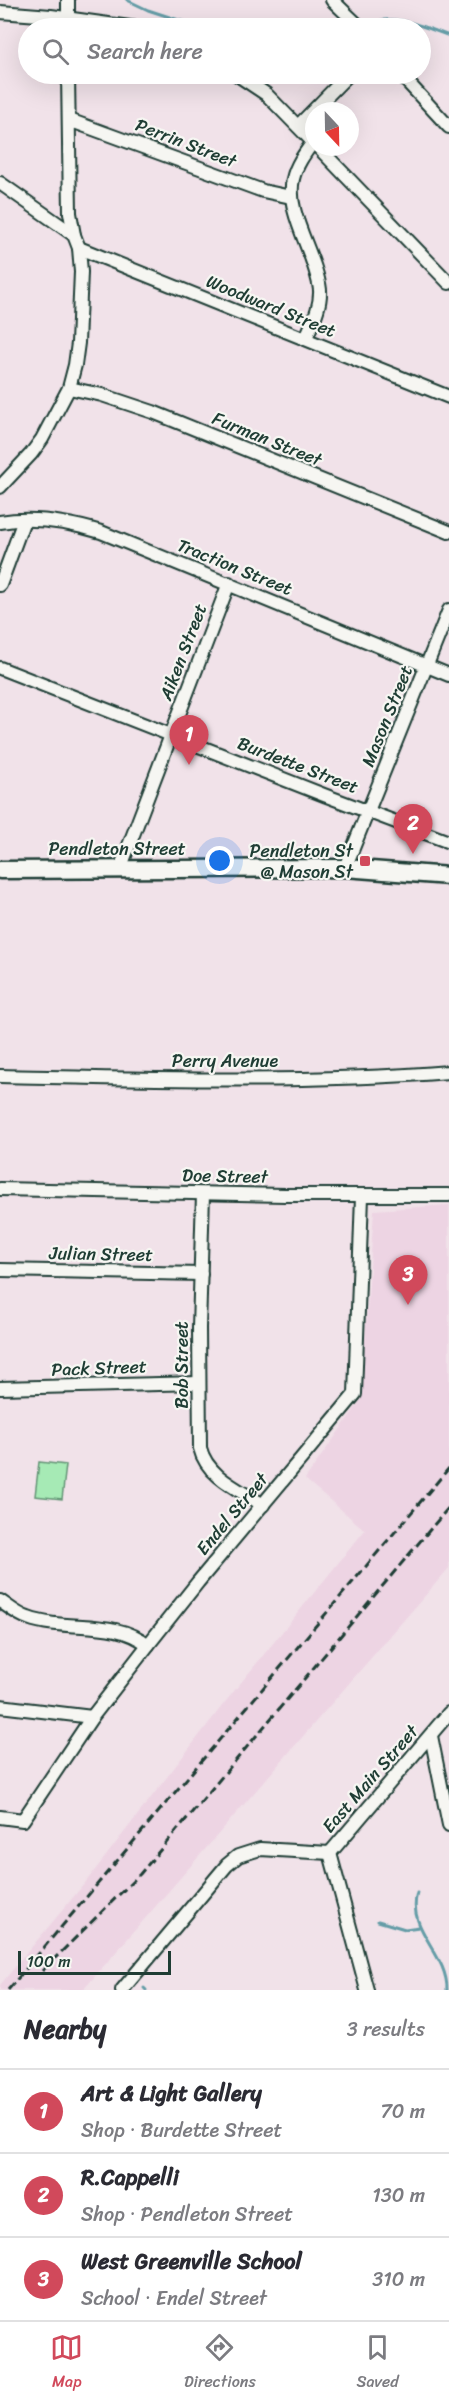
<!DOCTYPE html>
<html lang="en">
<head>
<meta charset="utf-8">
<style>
  body { margin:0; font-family:Sriracha,sans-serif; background:#f7f7f7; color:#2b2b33 }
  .compass { position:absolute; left:305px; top:102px; width:54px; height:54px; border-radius:50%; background:#fff; box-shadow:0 6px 24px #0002; rotate:158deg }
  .scale { position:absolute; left:18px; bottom:15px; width:153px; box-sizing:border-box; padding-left:6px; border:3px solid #1f3d34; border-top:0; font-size:16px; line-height:21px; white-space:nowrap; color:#1f3d34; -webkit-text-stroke:4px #f6f6f2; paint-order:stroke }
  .you { position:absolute; left:220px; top:861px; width:21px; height:21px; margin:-15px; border:4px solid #fff; border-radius:50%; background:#1a73e8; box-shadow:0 0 0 9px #1a73e833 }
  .badge { display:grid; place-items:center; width:39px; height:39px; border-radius:50%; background:#d1495b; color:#fff; font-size:20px; font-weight:700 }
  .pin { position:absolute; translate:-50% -50px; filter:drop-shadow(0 2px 3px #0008) }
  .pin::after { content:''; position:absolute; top:32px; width:21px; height:18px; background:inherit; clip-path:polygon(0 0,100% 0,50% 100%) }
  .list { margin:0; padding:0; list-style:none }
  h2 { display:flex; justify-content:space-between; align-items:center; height:78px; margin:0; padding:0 24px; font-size:26px }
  h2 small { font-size:20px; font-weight:400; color:#7c7c81 }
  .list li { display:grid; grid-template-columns:39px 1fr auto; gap:18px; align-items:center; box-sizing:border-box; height:84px; padding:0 24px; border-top:2px solid #e1e1e2 }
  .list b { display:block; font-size:22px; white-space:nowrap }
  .list p { margin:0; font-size:20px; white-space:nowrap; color:#7c7c81 }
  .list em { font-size:20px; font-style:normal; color:#7c7c81 }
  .icon { flex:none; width:33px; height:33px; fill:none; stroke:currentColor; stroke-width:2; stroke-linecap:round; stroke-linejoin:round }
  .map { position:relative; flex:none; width:449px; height:1990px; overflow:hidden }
  .search { position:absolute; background:#fff; box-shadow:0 6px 24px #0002; left:18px; right:18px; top:18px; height:66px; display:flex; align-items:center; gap:15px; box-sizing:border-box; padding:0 21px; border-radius:33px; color:#7c7c81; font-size:22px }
  .sheet { height:330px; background:#fff }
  nav { display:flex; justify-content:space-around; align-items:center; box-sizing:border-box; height:84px; border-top:2px solid #e1e1e2; background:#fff; font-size:16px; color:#7c7c81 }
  nav a { display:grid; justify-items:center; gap:3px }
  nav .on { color:#d1495b }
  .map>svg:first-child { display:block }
  .built { fill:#edd4e3 }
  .green { fill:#a6eab5; stroke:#629474; stroke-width:1.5 }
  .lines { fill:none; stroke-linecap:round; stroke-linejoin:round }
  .stream { stroke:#659da7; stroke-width:3 }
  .minor-casing { stroke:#1f3d34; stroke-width:16 }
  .major-casing { stroke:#1f3d34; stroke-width:21 }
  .minor { stroke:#f6f6f2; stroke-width:12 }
  .major { stroke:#f6f6f2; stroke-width:16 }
  .rail { stroke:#1f3d34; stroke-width:3; stroke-dasharray:9 4.5; stroke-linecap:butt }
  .poi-dot { fill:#d1495b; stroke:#f6f6f2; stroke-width:2 }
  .labels { text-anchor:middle; stroke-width:4.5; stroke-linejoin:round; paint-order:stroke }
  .street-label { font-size:18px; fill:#1f3d34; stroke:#f6f6f2 }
  .poi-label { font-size:18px; fill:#1f3d34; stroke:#f6f6f2; text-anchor:end }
</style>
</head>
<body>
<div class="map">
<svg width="449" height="1990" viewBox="0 0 449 1990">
  <rect width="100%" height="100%" fill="#f1e2e9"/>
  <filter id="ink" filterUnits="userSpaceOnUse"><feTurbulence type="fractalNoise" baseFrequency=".0167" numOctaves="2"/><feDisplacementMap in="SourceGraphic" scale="12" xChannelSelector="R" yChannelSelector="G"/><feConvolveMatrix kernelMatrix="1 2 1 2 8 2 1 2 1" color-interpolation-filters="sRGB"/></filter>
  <g filter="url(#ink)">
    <!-- built -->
    <path class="built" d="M449 1205V1568L83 1990H0V1985L85 1883 222 1706 365 1530 305 1479 361 1400 374 1210Z"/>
    <!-- green -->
    <path class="green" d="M39 1462 66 1465 62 1499 35 1496Z"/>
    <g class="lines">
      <!-- stream -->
      <g class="stream">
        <path d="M127 0 148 10 203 28"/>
        <path d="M362 26C390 11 422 26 449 36"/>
        <path d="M315 28H323"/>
        <path d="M264 74 268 80"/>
        <path d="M417 1893C406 1929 448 1954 447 1990"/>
        <path d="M378 1921 405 1929 419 1927"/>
        <path d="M144 1988 146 1990"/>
      </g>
      <defs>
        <g id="minor">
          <path d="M68 0V28"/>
          <path d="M332 0 361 28"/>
          <path d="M0 12 51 16 137 28"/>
          <path d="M236 74 266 94 314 143"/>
          <path d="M400 74 449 127"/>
          <path d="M69 120 263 191 291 197"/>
          <path d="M298 126 349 74"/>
          <path d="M318 147 449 283"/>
          <path d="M0 183 74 235"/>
          <path d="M79 248 449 397"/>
          <path d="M306 338C312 323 321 307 320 290 316 254 285 213 293 179 296 165 305 153 313 142"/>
          <path d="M69 388 102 395 153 412 449 532"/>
          <path d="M0 487 31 454 42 439 69 388 75 365 78 343 81 272 79 248 74 235 70 213 68 74"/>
          <path d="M0 522C34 516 68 522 101 532L449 675"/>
          <path d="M0 585 24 520"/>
          <path d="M0 668 324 795 449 842"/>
          <path d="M345 868 449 610"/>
          <path d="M120 869 229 583"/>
          <path d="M0 1076C150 1079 299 1084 449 1072"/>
          <path d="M0 1189 285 1195H449"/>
          <path d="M203 1194 199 1328 200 1448C207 1477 240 1490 263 1505"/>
          <path d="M0 1270 201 1274"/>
          <path d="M0 1388 199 1383"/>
          <path d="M0 1601C9 1607 18 1615 28 1618 66 1632 116 1618 148 1645"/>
          <path d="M0 1706 92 1717"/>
          <path d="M431 1736 449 1825"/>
          <path d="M0 1817 23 1820 92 1717 148 1645 198 1582 355 1394 362 1196"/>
          <path d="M330 1853 367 1990"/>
          <path d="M122 1990 227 1865 238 1856 260 1849 330 1853 449 1713"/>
        </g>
        <path id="major" d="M0 870 345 868 449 876"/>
      </defs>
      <!-- minor casing -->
      <use href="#minor" class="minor-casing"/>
      <!-- major casing -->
      <use href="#major" class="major-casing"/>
      <!-- minor -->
      <use href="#minor" class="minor"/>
      <!-- major -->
      <use href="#major" class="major"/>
      <!-- rail -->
      <g class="rail">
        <path d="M42 1971 140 1874 449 1507"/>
        <path d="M8 1990 449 1468"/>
      </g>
    </g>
  </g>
  <!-- markers -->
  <rect class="poi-dot" x="359" y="855" width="12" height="12" rx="3"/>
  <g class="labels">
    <!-- street labels -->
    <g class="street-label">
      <text transform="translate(186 143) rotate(21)" y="6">Perrin Street</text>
      <text transform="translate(271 306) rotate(22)" y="6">Woodward Street</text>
      <text transform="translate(267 439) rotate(22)" y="6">Furman Street</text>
      <text transform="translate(235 567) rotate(22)" y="6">Traction Street</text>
      <text transform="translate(183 652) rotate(-69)" y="6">Aiken Street</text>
      <text transform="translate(387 716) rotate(-68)" y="6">Mason Street</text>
      <text transform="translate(298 765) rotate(21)" y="6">Burdette Street</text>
      <text x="117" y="855">Pendleton Street</text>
      <text x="225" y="1067">Perry Avenue</text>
      <text transform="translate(225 1176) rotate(1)" y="6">Doe Street</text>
      <text transform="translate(101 1254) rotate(1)" y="6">Julian Street</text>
      <text transform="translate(182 1365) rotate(-90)" y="6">Bob Street</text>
      <text transform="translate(99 1368) rotate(-2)" y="6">Pack Street</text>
      <text transform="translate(232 1514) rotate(-50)" y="6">Endel Street</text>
      <text transform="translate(370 1779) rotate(-49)" y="6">East Main Street</text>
    </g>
    <!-- poi labels -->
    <g class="poi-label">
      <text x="353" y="857">Pendleton St<tspan x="353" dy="21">@ Mason St</tspan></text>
    </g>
  </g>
</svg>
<svg class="compass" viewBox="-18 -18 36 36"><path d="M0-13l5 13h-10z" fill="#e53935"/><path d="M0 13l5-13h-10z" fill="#7c7c81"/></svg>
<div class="scale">100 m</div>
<div class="you"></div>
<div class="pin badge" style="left:189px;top:765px">1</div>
<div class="pin badge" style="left:413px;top:854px">2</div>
<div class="pin badge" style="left:408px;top:1305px">3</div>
<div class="search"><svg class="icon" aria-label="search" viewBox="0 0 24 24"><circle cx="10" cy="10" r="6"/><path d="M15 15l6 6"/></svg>Search here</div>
</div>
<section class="sheet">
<h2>Nearby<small>3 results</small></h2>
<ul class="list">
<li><span class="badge">1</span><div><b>Art &amp; Light Gallery</b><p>Shop · Burdette Street</p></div><em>70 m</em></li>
<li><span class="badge">2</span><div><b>R.Cappelli</b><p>Shop · Pendleton Street</p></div><em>130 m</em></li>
<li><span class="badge">3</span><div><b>West Greenville School</b><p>School · Endel Street</p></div><em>310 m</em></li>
</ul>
</section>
<nav>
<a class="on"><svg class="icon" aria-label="map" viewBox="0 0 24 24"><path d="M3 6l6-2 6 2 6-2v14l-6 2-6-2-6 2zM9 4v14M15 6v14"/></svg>Map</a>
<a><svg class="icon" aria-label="directions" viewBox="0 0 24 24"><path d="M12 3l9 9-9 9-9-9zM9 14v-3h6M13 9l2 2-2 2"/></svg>Directions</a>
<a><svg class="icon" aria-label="saved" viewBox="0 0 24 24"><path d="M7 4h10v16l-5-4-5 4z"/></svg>Saved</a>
</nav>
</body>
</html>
